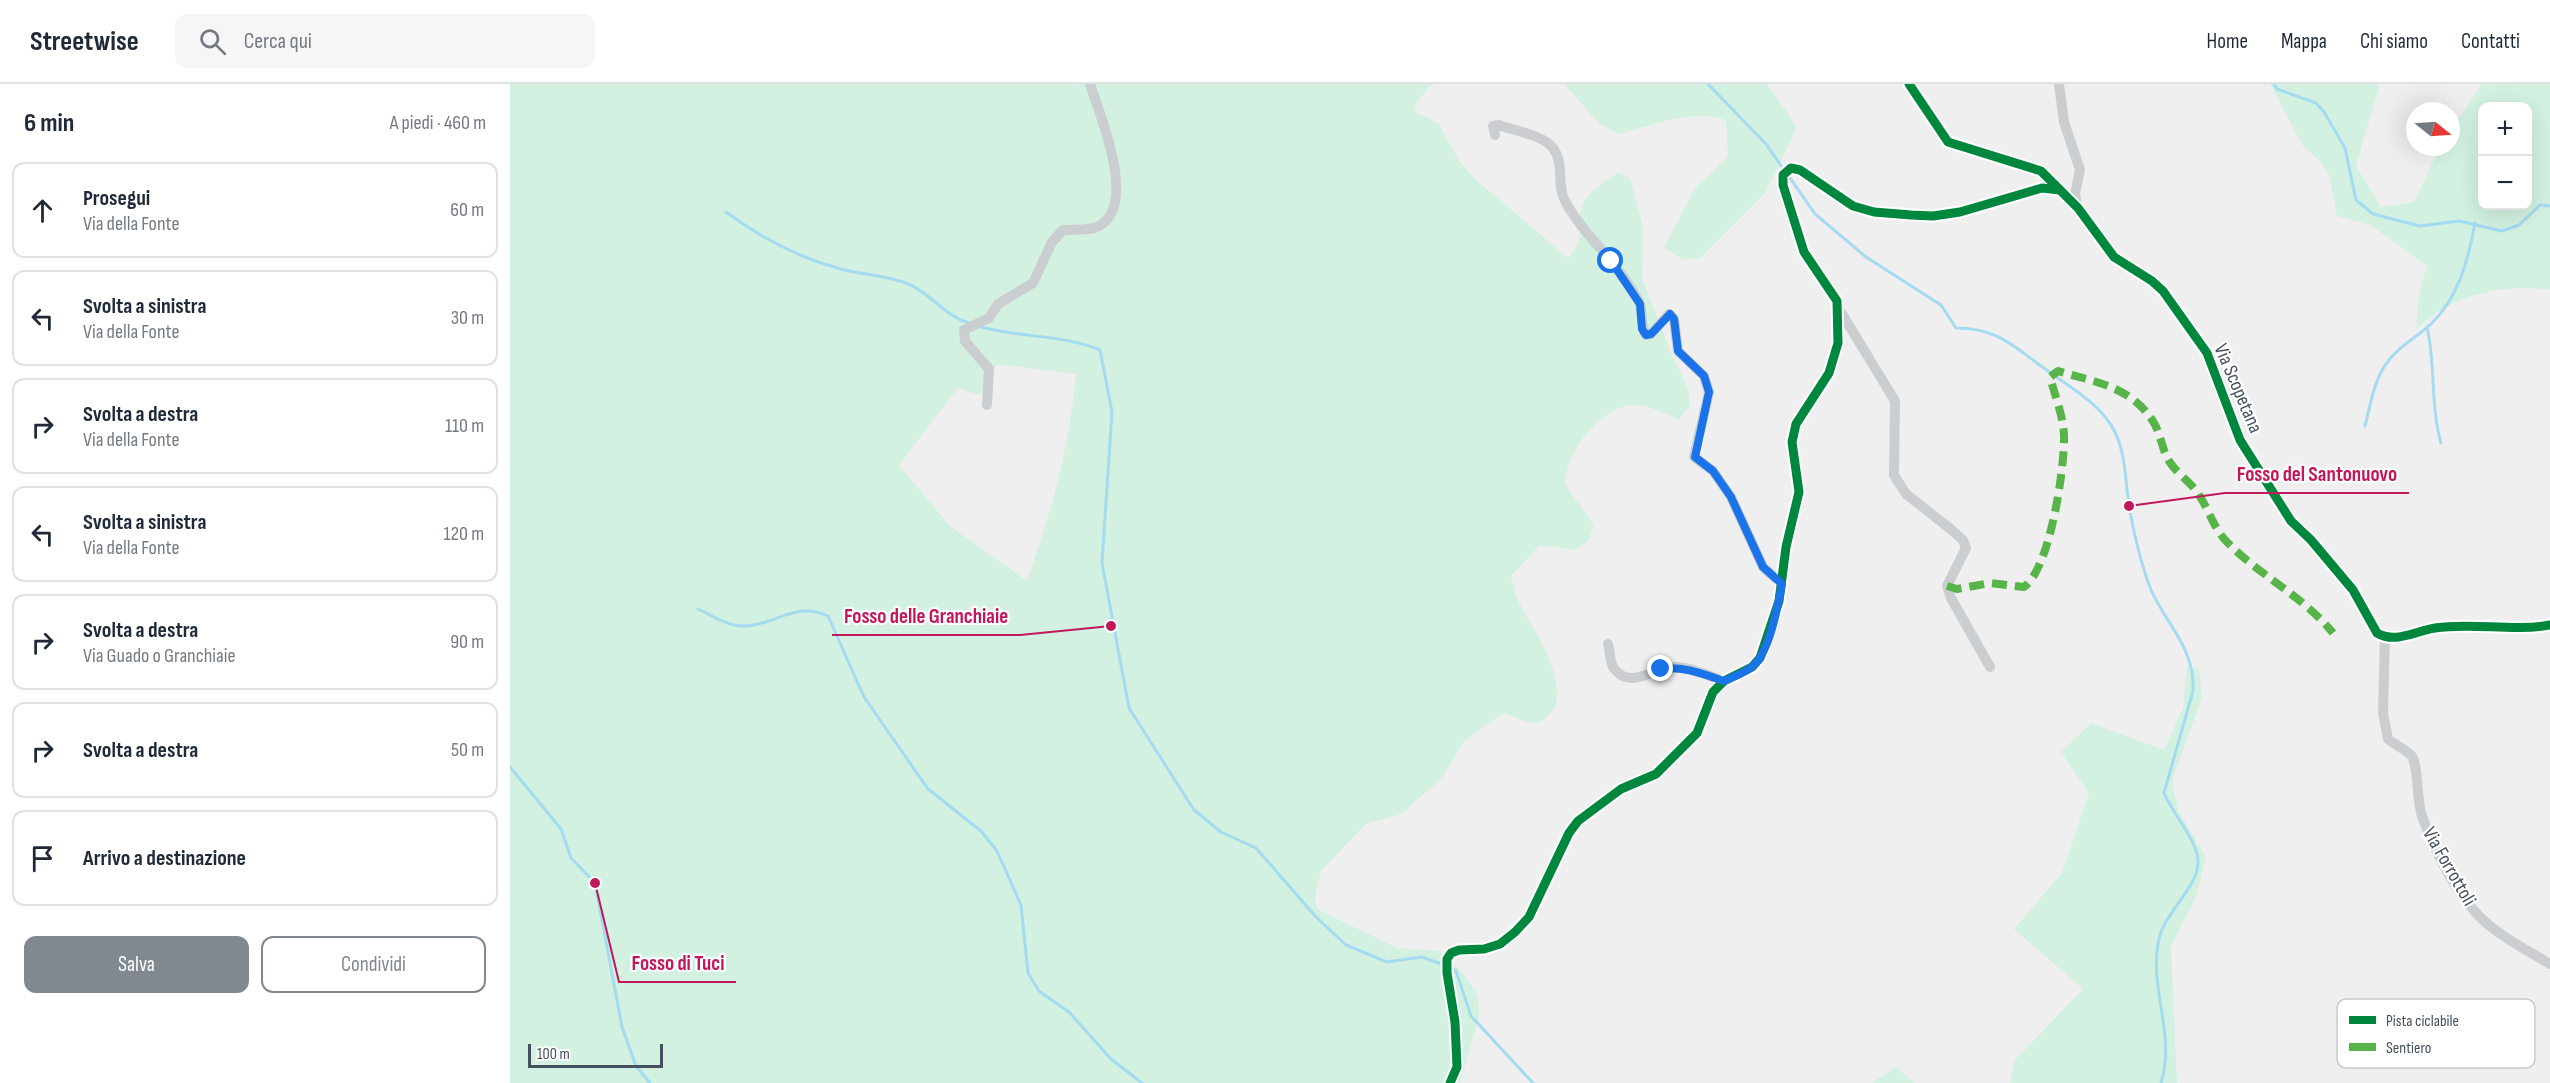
<!DOCTYPE html>
<html lang="it">
<head>
<meta charset="utf-8">
<style>
  body { margin:0; font-family:"Sofia Sans Condensed",sans-serif; background:#f6f6f7; color:#1f2937 }
  .controls { position:absolute; right:18px; top:18px; display:grid; overflow:hidden; border-radius:12px; box-shadow:0 6px 24px #0002 }
  .controls button { width:54px; height:54px; display:grid; place-items:center; padding:0; border:0; border-bottom:2px solid #e0e1e3; background:#fff; color:#1f2937; font:30px sans-serif }
  .compass { position:absolute; left:1896px; top:18px; width:54px; height:54px; border-radius:50%; background:#fff; box-shadow:0 6px 24px #0002; rotate:107deg }
  .scale { position:absolute; left:18px; bottom:15px; width:135px; box-sizing:border-box; padding-left:6px; border:3px solid #45505d; border-top:0; font-size:16px; line-height:21px; white-space:nowrap; color:#45505d; -webkit-text-stroke:4px #fff; paint-order:stroke }
  .stop { position:absolute; width:18px; height:18px; margin:-14px; border:4px solid #1a73e8; border-radius:50%; background:#fff }
  .stop.end { background:#1a73e8; border-color:#fff; box-shadow:0 2px 6px #0008 }
  .list { margin:0; padding:0; list-style:none }
  h2 { display:flex; justify-content:space-between; align-items:center; height:78px; margin:0; padding:0 24px; font-size:26px }
  h2 small { font-size:20px; font-weight:400; color:#747a83 }
  .list li { display:grid; grid-template-columns:39px 1fr auto; gap:18px; align-items:center; box-sizing:border-box; height:96px; margin:0 12px 12px; padding:0 12px; border:2px solid #e0e1e3; border-radius:12px }
  .list b { display:block; font-size:22px; white-space:nowrap }
  .list p { margin:0; font-size:20px; white-space:nowrap; color:#747a83 }
  .list em { font-size:20px; font-style:normal; color:#747a83 }
  .actions { display:flex; gap:12px; padding:18px 24px }
  .actions a { flex:1; padding:14px 0; border:2px solid #818890; border-radius:12px; text-align:center; font-size:21px; color:#818890 }
  .actions .main { background:#818890; color:#fff }
  .icon { flex:none; width:33px; height:33px; fill:none; stroke:currentColor; stroke-width:2; stroke-linecap:round; stroke-linejoin:round }
  .map { position:relative; flex:none; width:2040px; height:999px; overflow:hidden }
  header { display:flex; align-items:center; gap:36px; box-sizing:border-box; height:84px; padding:0 30px; background:#fff; border-bottom:2px solid #e0e1e3 }
  header strong { font-size:28px }
  nav { display:flex; gap:33px; margin-inline-start:auto; font-size:21px }
  .search { width:420px; height:54px; background:#f6f6f7; display:flex; align-items:center; gap:15px; box-sizing:border-box; padding:0 21px; border-radius:12px; color:#747a83; font-size:22px }
  main { display:flex }
  aside { flex:1; background:#fff }
  .map>svg:first-child { display:block }
  .green { fill:#d2f1e0; fill-rule:evenodd }
  .lines { fill:none; stroke-linecap:round; stroke-linejoin:round }
  .stream { stroke:#a4dbf1; stroke-width:3 }
  .minor { stroke:#cbced0; stroke-width:10 }
  .quiet { stroke:#57b448; stroke-width:8; stroke-dasharray:15 8; stroke-linecap:butt }
  .cycleway-casing { stroke:#fff; stroke-width:13 }
  .cycleway { stroke:#00873e; stroke-width:9 }
  .route { stroke:#1a73e8; stroke-width:8 }
  .labels { text-anchor:middle; stroke-width:4.5; stroke-linejoin:round; paint-order:stroke }
  .street-label { font-size:20px; fill:#45505d; stroke:#fff }
  .key { fill:#fff; stroke:#c7cace; stroke-width:1.5 }
  .key-label { font-size:16px; fill:#45505d }
  .leader { fill:none; stroke:#c2185b; stroke-width:2 }
  .callout-dot { fill:#c2185b; stroke:#fff; stroke-width:2 }
  .callout-label { font-size:21px; text-anchor:middle; font-weight:bold; fill:#c2185b; stroke:#fff; stroke-width:4.5; stroke-linejoin:round; paint-order:stroke }
</style>
</head>
<body>
<header>
<strong>Streetwise</strong>
<div class="search"><svg class="icon" aria-label="search" viewBox="0 0 24 24"><circle cx="10" cy="10" r="6"/><path d="M15 15l6 6"/></svg>Cerca qui</div>
<nav><a>Home</a><a>Mappa</a><a>Chi siamo</a><a>Contatti</a></nav>
</header>
<main>
<aside>
<h2>6 min<small>A piedi · 460 m</small></h2>
<ul class="list">
<li><svg class="icon" aria-label="ahead" viewBox="0 0 24 24"><path d="M12 20V5M6 11l6-6 6 6"/></svg><div><b>Prosegui</b><p>Via della Fonte</p></div><em>60 m</em></li>
<li><svg class="icon" aria-label="left" viewBox="0 0 24 24"><path d="M17 20v-9H6M10 6l-5 5 5 5"/></svg><div><b>Svolta a sinistra</b><p>Via della Fonte</p></div><em>30 m</em></li>
<li><svg class="icon" aria-label="right" viewBox="0 0 24 24"><path d="M7 20v-9h11M14 6l5 5-5 5"/></svg><div><b>Svolta a destra</b><p>Via della Fonte</p></div><em>110 m</em></li>
<li><svg class="icon" aria-label="left" viewBox="0 0 24 24"><path d="M17 20v-9H6M10 6l-5 5 5 5"/></svg><div><b>Svolta a sinistra</b><p>Via della Fonte</p></div><em>120 m</em></li>
<li><svg class="icon" aria-label="right" viewBox="0 0 24 24"><path d="M7 20v-9h11M14 6l5 5-5 5"/></svg><div><b>Svolta a destra</b><p>Via Guado o Granchiaie</p></div><em>90 m</em></li>
<li><svg class="icon" aria-label="right" viewBox="0 0 24 24"><path d="M7 20v-9h11M14 6l5 5-5 5"/></svg><div><b>Svolta a destra</b></div><em>50 m</em></li>
<li><svg class="icon" aria-label="arrive" viewBox="0 0 24 24"><path d="M6 21V4h12l-3 4 3 4H6"/></svg><div><b>Arrivo a destinazione</b></div></li>
</ul>
<div class="actions"><a class="main">Salva</a><a>Condividi</a></div>
</aside>
<div class="map">
<svg width="2040" height="999" viewBox="0 0 2040 999">
  <rect width="100%" height="100%" fill="#f0efef"/>
  <!-- green -->
  <g class="green">
    <path d="M0 0H924L918 4 905 21 906 28 929 40 949 77 965 95 1058 174C1079 152 1064 142 1073 120 1079 106 1096 97 1108 89L1120 94 1133 142 1132 194 1159 264 1178 305 1180 322 1169 335C1156 331 1137 320 1124 321 1089 323 1057 367 1055 400L1084 441 1079 456 1065 466 1030 461 1001 492C1003 499 1004 507 1007 514 1020 542 1068 606 1037 633 1024 645 1009 636 995 628L954 657 931 695 891 730 856 740 811 787 805 812 807 825 887 864 929 867 953 889 968 912 969 933 950 999H0ZM487 280 566 290C560 361 541 429 517 497L440 442 389 381 448 304 469 311Z"/>
    <path d="M1054 0H1257L1287 43 1256 108 1190 174 1174 176 1154 164 1185 104 1218 73 1216 36C1182 24 1142 42 1108 50L1089 39Z"/>
    <path d="M1760 0H1866L1869 3 1846 82 1871 123 1904 118 1930 63H1941V46L1972 0H2040V206C2004 200 1963 207 1932 225 1923 230 1914 239 1906 245L1909 210 1917 182 1860 141 1827 132 1819 91 1811 78 1793 62ZM2018 22V122H1972V22Z"/>
    <path d="M1677 582 1689 585 1692 614 1662 697 1668 726 1696 773 1686 814 1661 861 1667 999H1500L1504 977 1573 905 1504 845 1552 789 1579 709 1551 668 1581 639 1654 666 1673 624Z"/>
    <path d="M1386 983 1405 999H1361Z"/>
  </g>
  <g class="lines">
    <!-- stream -->
    <g class="stream">
      <path d="M1198 0 1256 60 1274 86"/>
      <path d="M1764 0 1767 5 1806 19 1814 28 1835 64 1846 116 1863 130 1910 142 1949 137 1992 147 2009 141 2030 121 2040 122"/>
      <path d="M1278 91 1305 130 1356 173 1431 221 1446 244C1485 244 1501 260 1531 282 1556 301 1591 319 1605 348 1616 371 1615 396 1619 420 1622 443 1633 488 1642 508 1659 544 1685 565 1683 607L1654 709C1662 729 1689 758 1688 779 1688 801 1658 827 1651 848 1635 897 1667 949 1651 999"/>
      <path d="M216 128C251 154 289 174 331 185 353 191 376 191 398 200 421 209 434 232 459 239"/>
      <path d="M471 243C510 254 552 250 590 266L602 328 592 479 619 624 684 726 711 748 746 764 806 833 836 861 877 878 912 873 934 881"/>
      <path d="M1917 243C1926 282 1920 321 1931 359"/>
      <path d="M1855 342C1860 322 1864 297 1876 280 1887 263 1906 254 1921 240 1949 213 1958 176 1965 139"/>
      <path d="M188 525C203 532 219 543 236 542 267 540 286 517 318 532L354 613 418 705 471 747 487 767 511 821 518 889 529 907 559 928 601 975 632 999"/>
      <path d="M0 683 51 745 61 774 85 799 112 943 126 982 140 999"/>
      <path d="M940 883 946 887 961 932 1023 999"/>
    </g>
    <!-- minor -->
    <g class="minor">
      <path d="M1399 0 1438 58 1531 87 1568 124 1604 173 1642 197 1653 207 1697 269 1730 356 1781 437 1801 456 1843 506 1867 549C1886 560 1905 547 1925 544 1963 538 2002 548 2040 541"/>
      <path d="M1549 0 1554 38 1570 86 1565 110 1568 124"/>
      <path d="M985 51 983 42 989 41C1005 47 1033 51 1043 64 1055 80 1046 100 1055 117 1072 149 1102 173 1121 204 1124 209 1128 215 1130 220 1133 231 1130 241 1136 251L1141 250 1159 230 1164 235 1168 267 1194 292 1199 308 1184 373 1203 387 1221 413 1253 483 1272 500"/>
      <path d="M1329 225 1385 317 1384 391 1396 410 1438 443 1453 456 1456 464 1437 502 1441 514 1480 583"/>
      <path d="M477 321 479 285 455 257 454 246 479 234 488 220 523 199 542 158 553 146C563 145 581 147 589 142 628 121 590 31 580 0"/>
      <path d="M1875 553 1873 629 1878 655C1885 661 1895 665 1901 671 1909 680 1906 716 1912 732 1924 766 1944 805 1968 831 1987 851 2017 866 2040 880"/>
      <path d="M1098 560C1100 566 1100 578 1103 583 1120 608 1143 583 1164 583 1181 583 1199 592 1214 597"/>
      <path d="M940 999 947 983 945 938 937 889V875L941 869 949 866 974 865 990 860 1005 848 1019 833 1059 749 1068 737 1111 705 1146 690 1187 649 1203 608 1214 597 1242 583 1250 574 1269 517 1276 463 1289 408 1282 358 1286 340 1319 289 1328 259 1327 217 1294 168 1273 101V91L1281 84 1290 86 1343 122 1364 128 1401 131 1423 132 1450 128 1532 104 1550 106"/>
    </g>
    <!-- quiet -->
    <path class="quiet" d="M1437 502 1447 505 1480 499 1514 503C1540 485 1555 383 1554 351 1553 331 1545 312 1540 293L1548 287C1585 298 1623 303 1644 339 1651 351 1652 366 1659 377 1667 390 1682 399 1689 411 1699 426 1704 445 1717 458 1750 492 1793 512 1823 549"/>
    <defs>
      <g id="cycleway">
        <path d="M1399 0 1438 58 1531 87 1568 124 1604 173 1642 197 1653 207 1697 269 1730 356 1781 437 1801 456 1843 506 1867 549C1886 560 1905 547 1925 544 1963 538 2002 548 2040 541"/>
        <path d="M940 999 947 983 945 938 937 889V875L941 869 949 866 974 865 990 860 1005 848 1019 833 1059 749 1068 737 1111 705 1146 690 1187 649 1203 608 1214 597 1242 583 1250 574 1269 517 1276 463 1289 408 1282 358 1286 340 1319 289 1328 259 1327 217 1294 168 1273 101V91L1281 84 1290 86 1343 122 1364 128 1401 131 1423 132 1450 128 1532 104 1550 106"/>
      </g>
    </defs>
    <!-- cycleway casing -->
    <use href="#cycleway" class="cycleway-casing"/>
    <!-- cycleway -->
    <use href="#cycleway" class="cycleway"/>
  </g>
  <g class="lines">
    <!-- route -->
    <path class="route" d="M1101 177 1130 220 1132 245 1136 251 1141 250 1160 230 1164 235 1168 267 1194 292 1199 308 1185 373 1203 387 1221 413 1253 483 1272 500C1268 521 1260 566 1244 581 1237 588 1224 593 1214 597 1193 590 1174 582 1151 585"/>
  </g>
  <g class="labels">
    <!-- street labels -->
    <g class="street-label">
      <text transform="translate(1729 304) rotate(67)" y="7">Via Scopetana</text>
      <text transform="translate(1940 782) rotate(60)" y="7">Via Forrottoli</text>
    </g>
  </g>
  <!-- legend -->
  <rect x="1827" y="915" width="198" height="69" rx="9" class="key"/>
  <rect x="1839" y="932" width="27" height="8" fill="#00873e"/>
  <rect x="1839" y="959" width="27" height="8" fill="#57b448"/>
  <g class="key-label">
    <text x="1876" y="942">Pista ciclabile</text>
    <text x="1876" y="969">Sentiero</text>
  </g>
  <!-- callouts -->
  <path class="leader" d="M1619 422L1715 409H1899M601 542L510 551H322M85 799L109 898H226"/>
  <g class="callout-dot">
    <circle cx="1619" cy="422" r="6"/>
    <circle cx="601" cy="542" r="6"/>
    <circle cx="85" cy="799" r="6"/>
  </g>
  <g class="callout-label">
    <text x="1807" y="397">Fosso del Santonuovo</text>
    <text x="416" y="539">Fosso delle Granchiaie</text>
    <text x="168" y="886">Fosso di Tuci</text>
  </g>
</svg>
<div class="controls">
<button>+</button>
<button>−</button>
</div>
<svg class="compass" viewBox="-18 -18 36 36"><path d="M0-13l5 13h-10z" fill="#e53935"/><path d="M0 13l5-13h-10z" fill="#747a83"/></svg>
<div class="scale">100 m</div>
<div class="stop" style="left:1101px;top:177px"></div>
<div class="stop end" style="left:1151px;top:585px"></div>
</div>
</main>
</body>
</html>
